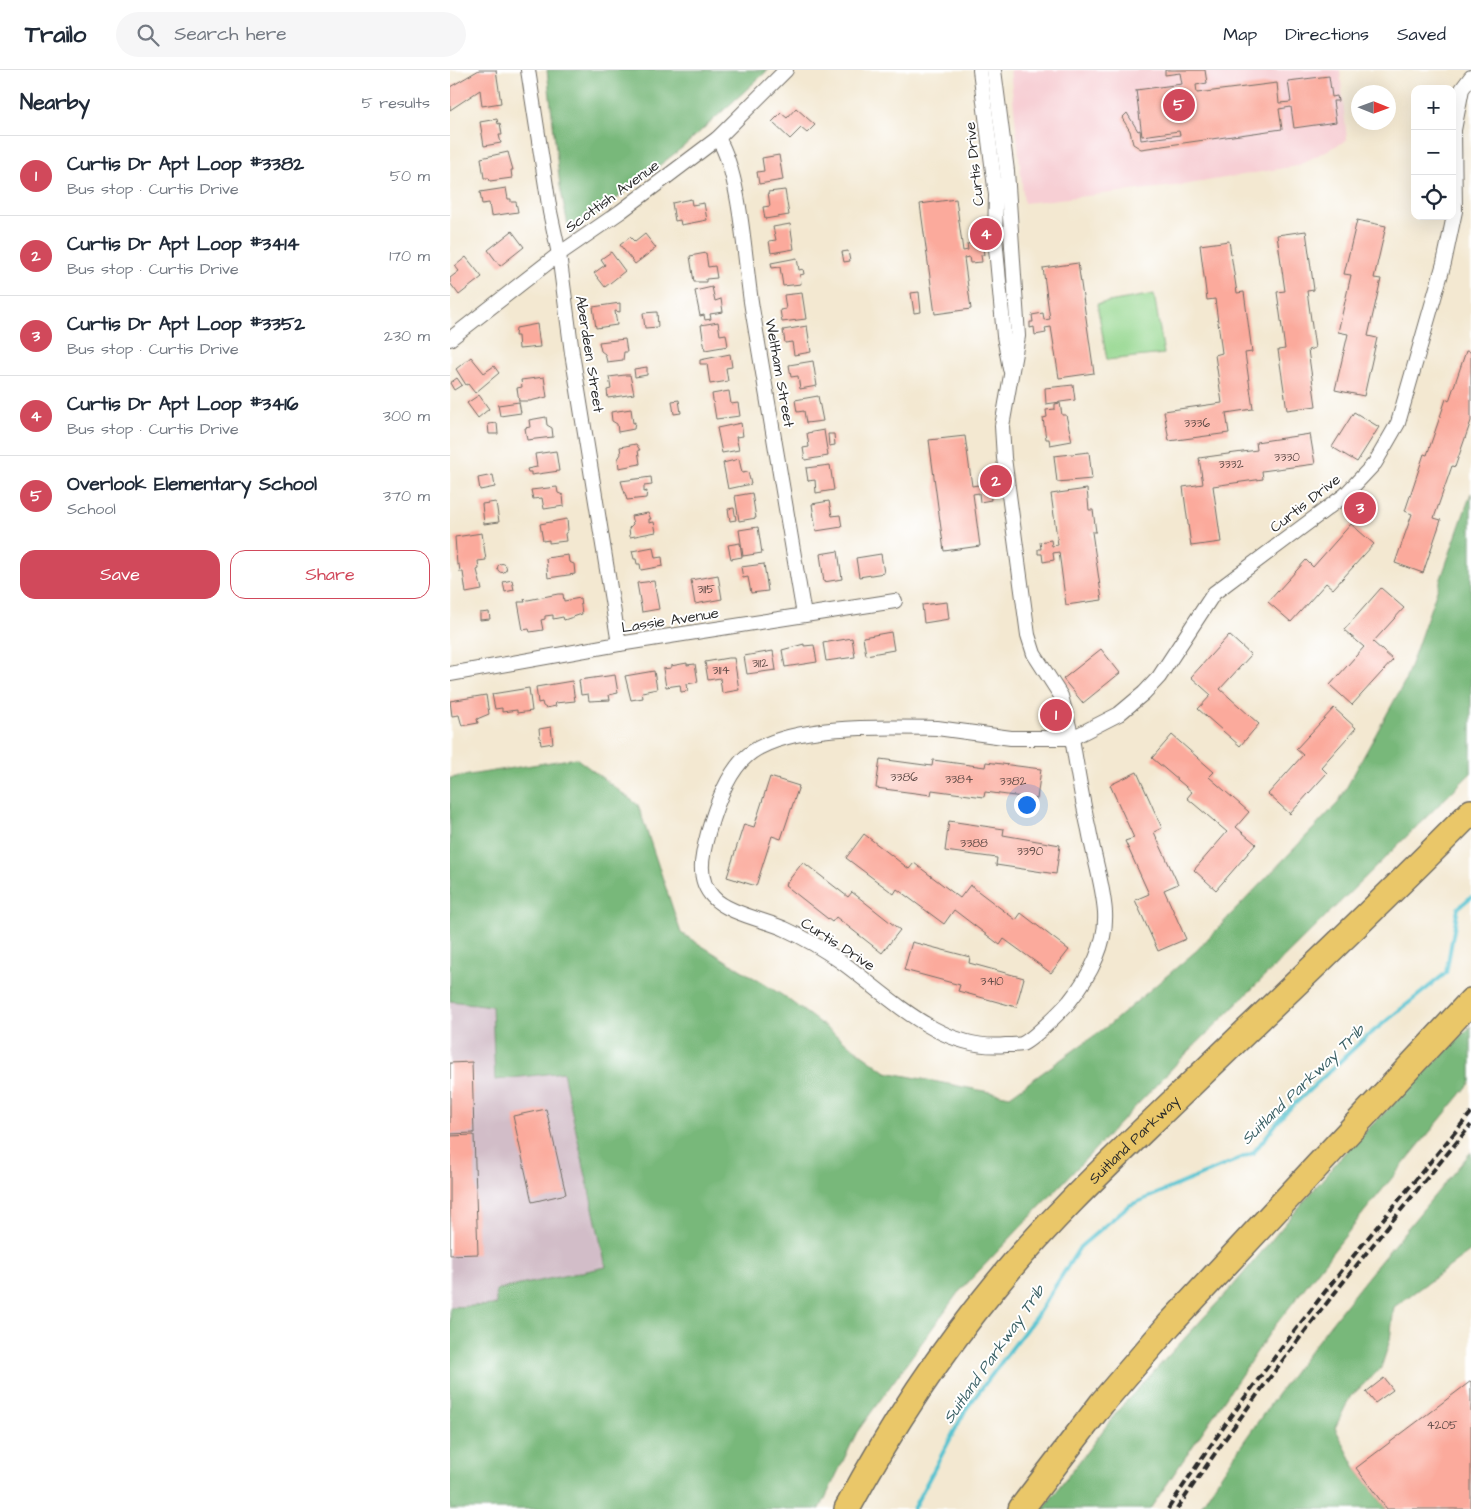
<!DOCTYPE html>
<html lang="en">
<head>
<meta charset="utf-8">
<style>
  body { margin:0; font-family:"Architects Daughter",sans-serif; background:#f6f6f7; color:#1f2937 }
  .controls { position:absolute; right:15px; top:15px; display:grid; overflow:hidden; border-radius:10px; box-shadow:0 5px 20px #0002 }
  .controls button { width:45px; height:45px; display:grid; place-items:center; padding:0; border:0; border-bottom:1px solid #e0e1e3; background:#fff; color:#1f2937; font:25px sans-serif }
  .compass { position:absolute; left:901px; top:15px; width:45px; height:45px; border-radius:50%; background:#fff; box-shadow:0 5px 20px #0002; rotate:91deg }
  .you { position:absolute; left:576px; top:734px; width:18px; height:18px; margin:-12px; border:4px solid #fff; border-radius:50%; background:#1a73e8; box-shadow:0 0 0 8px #1a73e833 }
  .badge { display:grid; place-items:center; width:32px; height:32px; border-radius:50%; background:#d1495b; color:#fff; font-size:16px; font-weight:700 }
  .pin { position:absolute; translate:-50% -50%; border:2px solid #fff; box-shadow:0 1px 5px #0006 }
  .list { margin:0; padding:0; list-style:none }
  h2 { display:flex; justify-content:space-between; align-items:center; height:65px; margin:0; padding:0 20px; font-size:21px }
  h2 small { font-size:16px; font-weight:400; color:#747a83 }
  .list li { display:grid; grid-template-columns:32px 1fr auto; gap:15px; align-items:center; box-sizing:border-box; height:80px; padding:0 20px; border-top:1px solid #e0e1e3 }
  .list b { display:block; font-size:19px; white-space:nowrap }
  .list p { margin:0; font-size:16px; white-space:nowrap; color:#747a83 }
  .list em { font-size:16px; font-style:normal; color:#747a83 }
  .actions { display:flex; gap:10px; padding:15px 20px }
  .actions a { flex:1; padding:11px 0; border:1px solid #d1495b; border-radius:15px; text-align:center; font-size:18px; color:#d1495b }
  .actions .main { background:#d1495b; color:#fff }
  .icon { flex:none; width:28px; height:28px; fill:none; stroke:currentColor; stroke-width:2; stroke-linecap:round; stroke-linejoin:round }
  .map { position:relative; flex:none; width:1021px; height:1439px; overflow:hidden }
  header { display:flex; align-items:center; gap:30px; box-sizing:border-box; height:70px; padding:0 25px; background:#fff; border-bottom:1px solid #e0e1e3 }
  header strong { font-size:24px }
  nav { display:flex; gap:28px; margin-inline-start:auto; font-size:18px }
  .search { width:350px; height:45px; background:#f6f6f7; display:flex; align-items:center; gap:12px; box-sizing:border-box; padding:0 18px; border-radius:28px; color:#747a83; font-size:19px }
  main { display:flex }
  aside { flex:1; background:#fff }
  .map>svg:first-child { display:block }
  .built { fill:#f7cfd4 }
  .industrial { fill:#d2bdc8 }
  .green { fill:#95d78f; stroke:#60815d }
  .forest { fill:#78b87a; stroke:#527252 }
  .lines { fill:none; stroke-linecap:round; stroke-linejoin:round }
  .stream { stroke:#57c3d0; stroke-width:4 }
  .building { fill:#fbaa9c }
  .street-casing { stroke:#716d65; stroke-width:16 }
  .highway-casing { stroke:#716d65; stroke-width:28 }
  .street { stroke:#fff; stroke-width:14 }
  .highway { stroke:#eac769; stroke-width:25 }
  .rail { stroke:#2b2b2b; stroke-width:4; stroke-dasharray:8 4; stroke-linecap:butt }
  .labels { text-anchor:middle; stroke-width:4; stroke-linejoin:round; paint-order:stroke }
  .number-label { font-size:12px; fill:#5f4b47 }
  .street-label { font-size:15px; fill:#2b2b2b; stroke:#fff }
  .water-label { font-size:16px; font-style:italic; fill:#3a6065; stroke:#fff }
</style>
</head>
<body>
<header>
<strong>Trailo</strong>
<div class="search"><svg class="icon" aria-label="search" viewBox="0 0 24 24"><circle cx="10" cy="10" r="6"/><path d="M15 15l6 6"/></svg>Search here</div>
<nav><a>Map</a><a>Directions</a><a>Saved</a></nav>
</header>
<main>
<aside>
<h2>Nearby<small>5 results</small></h2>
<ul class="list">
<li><span class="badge">1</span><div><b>Curtis Dr Apt Loop #3382</b><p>Bus stop · Curtis Drive</p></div><em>50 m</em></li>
<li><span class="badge">2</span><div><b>Curtis Dr Apt Loop #3414</b><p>Bus stop · Curtis Drive</p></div><em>170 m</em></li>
<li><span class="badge">3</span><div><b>Curtis Dr Apt Loop #3352</b><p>Bus stop · Curtis Drive</p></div><em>230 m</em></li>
<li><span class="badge">4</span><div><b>Curtis Dr Apt Loop #3416</b><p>Bus stop · Curtis Drive</p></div><em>300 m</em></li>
<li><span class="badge">5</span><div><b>Overlook Elementary School</b><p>School</p></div><em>370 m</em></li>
</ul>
<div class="actions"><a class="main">Save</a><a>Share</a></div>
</aside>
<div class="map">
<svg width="1021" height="1439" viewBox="0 0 1021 1439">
  <rect width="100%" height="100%" fill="#fff"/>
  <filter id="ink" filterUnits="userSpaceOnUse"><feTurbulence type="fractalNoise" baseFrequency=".02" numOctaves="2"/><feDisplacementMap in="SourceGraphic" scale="10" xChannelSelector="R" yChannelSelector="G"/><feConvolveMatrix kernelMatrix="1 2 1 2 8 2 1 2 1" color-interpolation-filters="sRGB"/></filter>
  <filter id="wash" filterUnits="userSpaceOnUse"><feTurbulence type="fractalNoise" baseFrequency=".0096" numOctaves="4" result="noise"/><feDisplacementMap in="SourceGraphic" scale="20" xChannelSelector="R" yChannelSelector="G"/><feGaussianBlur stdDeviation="1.12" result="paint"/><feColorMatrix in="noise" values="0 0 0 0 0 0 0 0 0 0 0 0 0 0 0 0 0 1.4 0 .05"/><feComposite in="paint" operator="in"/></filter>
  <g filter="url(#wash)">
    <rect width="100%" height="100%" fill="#f3e8d1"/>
    <!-- built -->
    <path class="built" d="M560 0H890L897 70 847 96 733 115 574 133Z"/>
    <!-- industrial -->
    <path class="industrial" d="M0 931 42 936 45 1010 113 1002 156 1197 47 1220 46 1235 0 1237Z"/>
    <!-- green -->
    <path class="green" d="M704 224 714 284 657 290 647 234Z"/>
    <!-- forest -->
    <g class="forest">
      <path d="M97 0H318L233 77 120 165 110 116Z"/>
      <path d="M1021 423V703L729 991 507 1224 407 1362 370 1439H0V1237L46 1235V1220L156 1197 113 1002 45 1010 42 936 0 931V708L126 688 188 735 231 863 332 925 436 1002 560 1026 659 955 746 881 888 733 955 611Z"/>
      <path d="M1021 956V1012L914 1142 823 1258 700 1439H593L670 1338 783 1216 897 1080Z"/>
      <path d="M1021 1082V1181L944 1237 940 1270 931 1298 900 1327 885 1358 906 1398 937 1439H749C829 1313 925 1196 1021 1082Z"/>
    </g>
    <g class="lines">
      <!-- stream -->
      <path class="stream" d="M463 1439 516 1339 587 1245 630 1177 678 1136 803 1083 834 1044 915 968 996 903 1008 838 1021 827"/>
    </g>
    <g id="blocks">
      <!-- building -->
      <g class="building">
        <path d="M29 0H46L51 33 32 36 30 20 0 40V17Z"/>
        <path d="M715 0H755L757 13 746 15 747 23 827 13 829 33 841 32 838 11 879 6 882 27 887 26 888 31H883L886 52 844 58 841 37 829 39 832 59 691 79 683 74 680 61 672 48 677 43 688 61 690 60 691 70 730 65 729 61 692 66 686 20 732 14 730 3 715 5Z"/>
        <path d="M346 38 365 55 357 63 351 58 340 69 322 52 331 43 337 48Z"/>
        <path d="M47 49 48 54 50 53 52 65H49L51 73 34 76 30 52Z"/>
        <path d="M58 82 63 100H61L62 108 40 111 39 108H34L31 88Z"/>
        <path d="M329 85 333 110 309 114 307 102 314 101 312 88Z"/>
        <path d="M56 118 58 129H61V132H66L68 142 41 146 39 133 32 134 30 122Z"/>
        <path d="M335 120 339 145 315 149 313 137 320 136 318 122Z"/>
        <path d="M241 129 242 135 254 133 257 150 231 155 230 150 225 151 222 133Z"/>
        <path d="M506 129 513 181 518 180 517 174 529 173 530 178H533L534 185H531L532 192 520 193 519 187 514 188 521 239 485 244 470 134Z"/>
        <path d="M907 150 936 156 924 208 931 209 918 266 927 268 914 326 885 320 898 264 888 262 901 205 894 204Z"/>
        <path d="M340 154 344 179 321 183 319 171 326 170 323 157Z"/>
        <path d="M62 161 74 177 50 196 38 180Z"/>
        <path d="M856 161 864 220 857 221 865 278 858 280 866 336 837 340 828 280 835 279 827 222 835 221 827 165Z"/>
        <path d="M195 164 206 178 185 194 170 175 180 167 185 172Z"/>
        <path d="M779 171 787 223 794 222 802 282 795 283 803 339 776 343 779 363 719 371 714 341 772 333 765 285 772 283 765 229 757 230 750 175Z"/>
        <path d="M398 181 400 191 394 192 392 182Z"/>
        <path d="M161 182 175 201 155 217 144 203 155 195 151 189Z"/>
        <path d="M256 183 258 197 265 196 267 208 256 209V212H244L240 186Z"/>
        <path d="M16 187 32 207 9 225 0 213V208L9 201 5 196Z"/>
        <path d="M347 188 349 200 353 199 354 204 350 205 351 214 333 216 330 197 322 198 321 193Z"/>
        <path d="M628 193 644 303 609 308 601 257 595 258 596 263 585 265 584 257 580 258V252H583L582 245 593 243 594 250 600 249 593 198Z"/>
        <path d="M262 217 265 231 271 229 273 242 260 244 261 249 255 250 254 245 250 246 245 221Z"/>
        <path d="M469 222 471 242 464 243 461 223Z"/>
        <path d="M352 223 356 249 332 252 330 240 336 239 334 225Z"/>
        <path d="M170 233V242L165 241 167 255 146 258 143 237Z"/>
        <path d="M207 242 208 257 195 258 193 243Z"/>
        <path d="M268 252 270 265 276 264 278 276 255 280 251 255Z"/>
        <path d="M87 254 90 277 69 279 68 266H65L66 258Z"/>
        <path d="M357 256 361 282 344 285 342 272 335 273 333 260Z"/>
        <path d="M175 269 177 282H174L173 290 157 292 155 284 151 281 149 272Z"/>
        <path d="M1016 281 1021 282V351L1005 397 1002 396 984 448 991 450 973 503 945 493 962 444 955 441 974 384 977 385 996 329 999 331Z"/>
        <path d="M280 284 282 297 276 298 278 311 260 314 257 294H250V290Z"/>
        <path d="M21 287 34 303 44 296 49 303 25 323 18 314 16 315 6 299Z"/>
        <path d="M363 291 367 316 350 319 348 306 341 307 339 295Z"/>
        <path d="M197 297V305L185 307 184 299Z"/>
        <path d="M175 305H180L184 324 158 328 157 320 161 319 159 307Z"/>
        <path d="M94 307 97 327 80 331H69L67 318 72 317 71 310Z"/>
        <path d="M7 308 12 315 4 320 0 313Z"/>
        <path d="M623 315 625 330 596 334 595 318Z"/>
        <path d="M279 321 281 334 288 333 290 346 266 349 262 324Z"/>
        <path d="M29 325 39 339 28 348 17 333Z"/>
        <path d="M368 326 373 351 356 353 354 341 347 342 345 330Z"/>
        <path d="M229 330 231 343 224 344 222 331Z"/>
        <path d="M69 332 71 343 50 346 48 335Z"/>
        <path d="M610 333 612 345H616L622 371 600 375 599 369H596L593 348 597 347 596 340 605 339V334Z"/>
        <path d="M181 339 183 353 185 352 184 359 168 362 167 354 162 351 161 342Z"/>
        <path d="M904 342 929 357 907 392 882 377Z"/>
        <path d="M96 347 97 355 102 358 103 367 77 370 75 358 80 357 79 350Z"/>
        <path d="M47 353 48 364H39L38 354Z"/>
        <path d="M291 353 293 366 286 367 289 380 272 383 267 358Z"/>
        <path d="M374 360 378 386 355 390 353 378 359 377 357 363Z"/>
        <path d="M378 364H384L385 375 379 376Z"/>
        <path d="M860 364 865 394 812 401 813 409 763 416 771 472 741 476 733 417 753 414 749 388 807 380 806 372Z"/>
        <path d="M515 366 522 416 528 415V411L539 410 540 415H543V421H540L541 430 530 432 529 423 523 424 530 476 494 481 479 370Z"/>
        <path d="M186 374 190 380H188L190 394 169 398 168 389 171 384 170 377Z"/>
        <path d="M106 381 109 401 81 405V402H78L77 399 87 397 85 384Z"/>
        <path d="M639 382 642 409 607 412 604 386Z"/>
        <path d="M289 389 292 403 298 402 301 414 278 419 273 393Z"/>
        <path d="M380 395 384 420 366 423 365 410 358 411 356 398Z"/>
        <path d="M43 405 45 417 30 420 28 408Z"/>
        <path d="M201 407 202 415 194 416V422L197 421 196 428 177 430 171 411Z"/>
        <path d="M107 417 108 423 113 425 114 436 94 439 92 428 83 429 81 420Z"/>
        <path d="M637 419 639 440H643L646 462H642L652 530 616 535 609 482 603 483 604 490 593 492 592 484H588V479H591L590 472 601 470 602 476 608 475 601 424Z"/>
        <path d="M302 423 306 448 289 451 285 426Z"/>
        <path d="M379 431 382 446 390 445 392 457 366 461 362 434Z"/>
        <path d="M46 432 49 452 34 454 32 434Z"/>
        <path d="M284 438 286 450 280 451 278 439Z"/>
        <path d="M198 443 201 449H199V453L204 452 206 462 180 467 179 458 183 454 181 446Z"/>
        <path d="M117 449 118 460 115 464 116 471 99 473V470L93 471 90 454Z"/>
        <path d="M901 454 924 474 883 519 876 513 841 552 818 532 856 490 863 497Z"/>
        <path d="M308 457 312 483 293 486 289 460Z"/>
        <path d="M32 463 36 490 28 491 29 499 27 500 32 520 16 523 13 502H10L9 494 7 495 5 467Z"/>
        <path d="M290 473 292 487 281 489 278 475Z"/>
        <path d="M203 477 205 488 212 487 213 496 191 500 190 494H187L186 489H184L182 481Z"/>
        <path d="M388 481 392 509 374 512 370 484Z"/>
        <path d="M431 484 434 503 409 507 406 488Z"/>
        <path d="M118 485 119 492 124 494 125 504 98 508 96 488Z"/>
        <circle cx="52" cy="498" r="4.5"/>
        <path d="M314 494 318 521 301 523 298 507 293 508 291 497Z"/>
        <path d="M268 505 272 529 245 534 241 510Z"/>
        <path d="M62 510 64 520 55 522 53 512Z"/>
        <path d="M204 511 209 539 192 542 187 513Z"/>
        <path d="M931 518 954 538 923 572 943 590 902 635 880 615 914 577 894 560Z"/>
        <path d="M108 524H113L114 531 130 528 132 544 114 550 113 547 103 549V545L95 546V549L91 550 93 560 80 562 79 559 73 560 68 532H75L74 529 78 530Z"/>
        <path d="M497 532 499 549 474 553 472 535Z"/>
        <path d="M39 542 40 549 30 550V543Z"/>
        <path d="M441 562 444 580 416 585 413 567Z"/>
        <path d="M779 565 801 585 770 619 809 654 790 676 748 639 761 625 741 607Z"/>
        <path d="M402 568 405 587 376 591 373 573Z"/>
        <path d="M354 574V576L364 575 367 592 335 597 332 580Z"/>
        <path d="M651 579 670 603 633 633 613 609Z"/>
        <path d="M323 581 326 600 297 604 294 586Z"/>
        <path d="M278 588H284L289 620 272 623 270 608 258 610 255 592Z"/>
        <path d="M237 593V595L245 594 248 612 237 614 238 621 231 622 230 615 216 617 213 599 221 598V596Z"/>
        <path d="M204 601 207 619 192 622 193 628 181 630 175 606Z"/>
        <path d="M165 605 168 623 159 625 160 630 139 631 138 624 131 625 129 610Z"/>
        <path d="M122 611 125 631 105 633 106 636 96 638 93 636 92 632 88 633 86 617Z"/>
        <path d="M79 618 82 641 67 643V640L52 642V638L45 639 42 624Z"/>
        <path d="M36 625 39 644 27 649 28 653 12 656 9 645 2 646 0 631Z"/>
        <path d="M884 638 906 658 871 697 877 703 840 744 818 724 853 685 846 679Z"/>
        <path d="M101 657 103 673 91 675 89 659Z"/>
        <path d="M722 665 764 702 759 707 799 742 786 757 806 774 766 820 744 800 777 762 737 728 742 722 702 688Z"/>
        <path d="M430 689 482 696 483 690 535 697 536 692 591 699 587 729 535 722 534 727 482 720 481 725 426 718Z"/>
        <path d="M687 702 712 758 704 762 728 814 714 820 736 869 708 881 685 830 699 824 675 771 684 768 660 715Z"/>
        <path d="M320 707 349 716 331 769 322 766 306 816 277 807 294 754 304 757Z"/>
        <path d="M499 751 554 759 553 765 610 775 606 804 546 795 547 788 495 781Z"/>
        <path d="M414 764 459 799 464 793 510 828 520 815 566 850 571 843 619 880 601 903 554 869 550 875 504 840 494 854 447 819 444 824 396 788Z"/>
        <path d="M353 792 398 827 402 822 450 860 432 883 386 847 382 852 335 815Z"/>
        <path d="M462 872 520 887 519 893 574 908 566 937 508 921 510 915 454 900Z"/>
        <path d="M22 992 24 1063 0 1064V993Z"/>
        <path d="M96 1039 116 1124 82 1132 63 1046Z"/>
        <path d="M24 1065 28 1184 0 1185V1066Z"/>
        <path d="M934 1308 943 1320 925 1333 916 1322Z"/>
        <path d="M1021 1311V1439H937L906 1398Z"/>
      </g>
    </g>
  </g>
  <g filter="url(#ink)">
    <use href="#blocks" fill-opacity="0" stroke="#716d65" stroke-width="1"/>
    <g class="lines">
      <defs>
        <g id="street">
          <path d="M78 0 100 142 109 184 122 283 169 574"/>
          <path d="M530 0 546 125 545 167 554 266 560 299"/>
          <path d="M544 0 557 101 568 266 552 356 554 388 578 565 584 584 611 626 622 668 669 644 694 623 709 607 764 523 895 425 925 393 948 353 994 193 1005 141 1004 60 1012 19 1021 7"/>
          <path d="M268 68C292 109 294 190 302 238 319 341 337 443 354 545"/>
          <path d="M0 269 109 184 170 142 268 68 336 0"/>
          <path d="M0 604 169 574 445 531"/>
          <path d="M487 658 561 668H622C627 699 632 730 639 760 644 788 653 814 655 842 657 876 639 907 619 932 611 941 582 970 572 974 568 975 561 975 556 975 492 982 441 928 393 893 375 880 355 868 335 859 315 850 277 843 263 827 246 809 252 785 258 763 265 738 277 702 298 685 338 653 437 657 487 658Z"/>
        </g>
        <g id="highway">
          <path id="s1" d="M397 1439C440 1359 488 1285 546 1215 601 1147 667 1086 730 1025 827 931 926 839 1021 742"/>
          <path d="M571 1439 652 1333 719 1255 1021 931"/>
        </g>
      </defs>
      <!-- street casing -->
      <use href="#street" class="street-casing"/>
      <!-- highway casing -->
      <use href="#highway" class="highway-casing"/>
      <!-- street -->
      <use href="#street" class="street"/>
      <!-- highway -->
      <use href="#highway" class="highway"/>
      <!-- rail -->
      <g class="rail">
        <path d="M718 1439C809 1299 914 1171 1021 1043"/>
        <path d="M727 1439C817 1304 918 1179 1021 1055"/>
      </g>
    </g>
  </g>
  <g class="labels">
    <!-- number labels -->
    <g class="number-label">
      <text x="747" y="357">3336</text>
      <text x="837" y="391">3330</text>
      <text x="781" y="398">3332</text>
      <text x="256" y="523">3115</text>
      <text x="310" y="597">3112</text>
      <text x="271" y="604">3114</text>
      <text x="454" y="711">3386</text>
      <text x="509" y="713">3384</text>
      <text x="563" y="715">3382</text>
      <text x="524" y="777">3388</text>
      <text x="580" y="785">3390</text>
      <text x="542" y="915">3410</text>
      <text x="992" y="1359">4205</text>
    </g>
    <!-- street labels -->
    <g class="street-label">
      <text transform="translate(524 94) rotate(-96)" y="5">Curtis Drive</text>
      <text transform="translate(162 126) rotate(-36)" y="5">Scottish Avenue</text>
      <text transform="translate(140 284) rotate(81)" y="5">Aberdeen Street</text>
      <text transform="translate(330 303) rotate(80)" y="5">Weltham Street</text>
      <text transform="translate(855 433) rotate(-38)" y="5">Curtis Drive</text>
      <text transform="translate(220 550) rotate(-9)" y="5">Lassie Avenue</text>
      <text transform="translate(388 874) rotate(33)" y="5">Curtis Drive</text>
      <text dy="5" stroke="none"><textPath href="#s1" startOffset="470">Suitland Parkway</textPath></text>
    </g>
    <!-- water labels -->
    <g class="water-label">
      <text transform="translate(852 1014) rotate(-44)" y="6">Suitland Parkway Trib</text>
      <text transform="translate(543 1284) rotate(-55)" y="6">Suitland Parkway Trib</text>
    </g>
  </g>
</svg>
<div class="controls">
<button>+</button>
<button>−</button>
<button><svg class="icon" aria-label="locate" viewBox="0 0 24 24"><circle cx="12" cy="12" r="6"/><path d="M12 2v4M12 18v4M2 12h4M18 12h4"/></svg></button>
</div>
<svg class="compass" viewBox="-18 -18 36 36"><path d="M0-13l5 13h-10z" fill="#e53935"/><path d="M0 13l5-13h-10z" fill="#747a83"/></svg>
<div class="you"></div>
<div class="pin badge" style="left:606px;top:645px">1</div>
<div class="pin badge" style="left:546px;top:411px">2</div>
<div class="pin badge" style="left:910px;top:438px">3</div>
<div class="pin badge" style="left:536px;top:164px">4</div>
<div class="pin badge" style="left:729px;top:35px">5</div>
</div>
</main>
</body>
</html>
